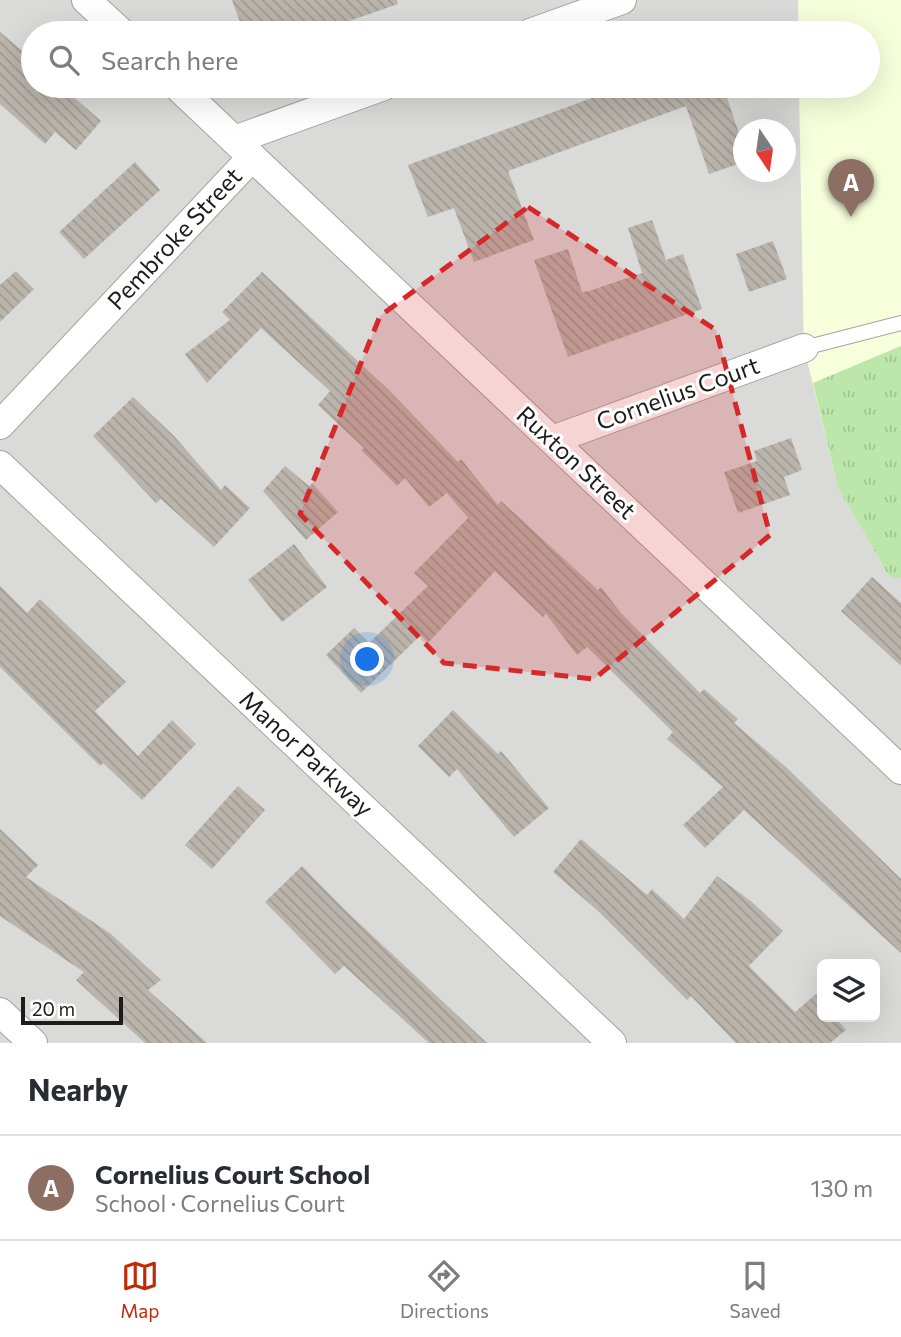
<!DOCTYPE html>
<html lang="en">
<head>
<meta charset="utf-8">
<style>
  body { margin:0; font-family:Commissioner,sans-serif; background:#f2f2f3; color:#2b2b33 }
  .controls { position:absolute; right:21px; bottom:21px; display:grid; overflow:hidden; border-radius:10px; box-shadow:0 7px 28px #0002 }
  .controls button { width:63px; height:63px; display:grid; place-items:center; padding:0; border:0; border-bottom:2px solid #e1e1e2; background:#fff; color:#2b2b33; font:35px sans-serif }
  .compass { position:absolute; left:733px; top:119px; width:63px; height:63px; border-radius:50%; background:#fff; box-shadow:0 7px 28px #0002; rotate:167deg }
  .scale { position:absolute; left:21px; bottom:18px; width:102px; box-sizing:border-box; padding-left:7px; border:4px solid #1c1c1c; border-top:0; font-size:19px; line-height:24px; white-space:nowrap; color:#1c1c1c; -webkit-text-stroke:5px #fff; paint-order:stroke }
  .you { position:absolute; left:368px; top:660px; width:24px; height:24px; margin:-18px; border:5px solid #fff; border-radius:50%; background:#1a73e8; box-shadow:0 0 0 10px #1a73e833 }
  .badge { display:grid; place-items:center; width:46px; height:46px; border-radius:50%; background:#c12a08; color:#fff; font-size:23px; font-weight:700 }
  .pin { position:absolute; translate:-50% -58px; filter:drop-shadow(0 2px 4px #0008) }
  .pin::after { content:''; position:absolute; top:37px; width:24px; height:21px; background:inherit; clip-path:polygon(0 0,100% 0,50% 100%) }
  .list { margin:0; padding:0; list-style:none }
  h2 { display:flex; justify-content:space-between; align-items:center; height:91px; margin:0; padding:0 28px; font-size:30px }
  h2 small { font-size:23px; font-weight:400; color:#7c7c81 }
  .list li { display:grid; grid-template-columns:46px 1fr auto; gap:21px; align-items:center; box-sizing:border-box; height:105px; padding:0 28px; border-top:2px solid #e1e1e2 }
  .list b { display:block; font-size:26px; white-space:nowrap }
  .list p { margin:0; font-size:23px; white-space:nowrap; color:#7c7c81 }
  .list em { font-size:23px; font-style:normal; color:#7c7c81 }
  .icon { flex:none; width:38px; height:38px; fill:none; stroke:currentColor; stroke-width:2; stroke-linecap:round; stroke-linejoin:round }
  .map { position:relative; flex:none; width:901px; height:1043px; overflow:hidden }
  .search { position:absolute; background:#fff; box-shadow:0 7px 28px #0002; left:21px; right:21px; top:21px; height:77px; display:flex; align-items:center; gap:18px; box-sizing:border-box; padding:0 24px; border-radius:38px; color:#7c7c81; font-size:26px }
  .sheet { height:196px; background:#fff }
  nav { display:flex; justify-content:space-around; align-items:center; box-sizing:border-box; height:98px; border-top:2px solid #e1e1e2; background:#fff; font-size:19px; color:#7c7c81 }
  nav a { display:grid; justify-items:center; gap:4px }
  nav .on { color:#c12a08 }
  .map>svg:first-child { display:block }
  .residential { fill:#dadad9; fill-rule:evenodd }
  .education { fill:#f7fedb }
  .grass { fill:url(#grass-tufts) }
  .building { fill:url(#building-back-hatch) }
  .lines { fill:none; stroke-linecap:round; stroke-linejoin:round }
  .lane-casing { stroke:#a3a3a3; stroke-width:16 }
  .street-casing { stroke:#a3a3a3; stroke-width:30 }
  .lane { stroke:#fff; stroke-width:14 }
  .street { stroke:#fff; stroke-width:28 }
  .marked { fill:#d62828; fill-opacity:0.2; stroke:#d62828; stroke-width:5; stroke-dasharray:14 9; stroke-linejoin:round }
  .labels { text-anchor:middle; stroke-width:6; stroke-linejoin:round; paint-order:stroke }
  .street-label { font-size:24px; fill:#1c1c1c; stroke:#fff }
</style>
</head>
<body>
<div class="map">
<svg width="901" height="1043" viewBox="0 0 901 1043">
  <defs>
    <pattern id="grass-tufts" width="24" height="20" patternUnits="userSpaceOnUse" patternTransform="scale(1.75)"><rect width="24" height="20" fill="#bce6aa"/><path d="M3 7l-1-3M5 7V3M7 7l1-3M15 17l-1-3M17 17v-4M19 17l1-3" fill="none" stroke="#a1c592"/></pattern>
    <pattern id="building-back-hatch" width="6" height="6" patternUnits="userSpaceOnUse" patternTransform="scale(1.75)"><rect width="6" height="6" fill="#bab4ac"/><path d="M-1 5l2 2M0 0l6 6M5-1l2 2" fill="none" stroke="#9f9a93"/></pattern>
  </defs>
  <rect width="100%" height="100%" fill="#edece2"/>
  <!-- residential -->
  <path class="residential" d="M0 0H798V33H33V86H799L804 348 890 578H901V1043H0ZM744 130H786V172H744ZM822 964H875V1017H822Z"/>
  <!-- education -->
  <path class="education" d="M798 0H901V578H890L838 488 804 348 799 86H868V33H799Z"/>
  <!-- grass -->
  <path class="grass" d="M901 346V578H890L838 488 813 383Z"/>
  <!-- building -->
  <g class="building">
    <path d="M232 0H397L398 4 315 33H244Z"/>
    <path d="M0 32 33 60V86H61L101 121 76 150 55 132 45 144 0 104Z"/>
    <path d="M625 86H730L731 90 725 92 744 148V162L709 174 686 106 508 171 534 240 474 262 454 208 428 217 408 165Z"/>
    <path d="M135 162 160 190 84 259 59 232Z"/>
    <path d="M652 220 666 260 683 254 702 309 568 357 534 260 568 249 582 292 589 291 642 273 628 228Z"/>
    <path d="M773 241 787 279 749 292 736 254Z"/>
    <path d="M16 271 34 289 0 322V285Z"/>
    <path d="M262 272 390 391 458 462 461 459 498 505 501 501 598 590 601 587 621 613 700 693 704 689 738 719 734 723 787 768 901 879V953L744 810 705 848 683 825 723 787 667 739 673 732 587 647 577 655 546 614 543 617 495 571 428 643 421 635 361 693 326 655 354 628 369 643 428 586 414 573 468 518 447 493 429 507 405 478 397 486 361 450 364 448 318 405 330 391 261 328 207 383 185 354 230 320 222 312Z"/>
    <path d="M133 397 175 437 221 490 225 485 250 508 214 547 161 499 156 503 93 436Z"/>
    <path d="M791 438 802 470 784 477 790 495 738 513 724 472 757 461 754 451Z"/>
    <path d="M285 466 309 486 312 483 338 512 306 540 263 491Z"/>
    <path d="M294 544 327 587 282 622 248 580Z"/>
    <path d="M872 577 901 603V666L841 611Z"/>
    <path d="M0 586 27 613 40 599 126 682 95 711 138 756 172 720 196 744 142 800 103 763 100 766 0 667Z"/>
    <path d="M453 710 498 754 501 751 549 808 514 837 457 769 449 777 418 746Z"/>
    <path d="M238 786 265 810 212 869 185 845Z"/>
    <path d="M0 829 38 865 26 877 111 934 161 980 148 990 207 1043H145L76 980 84 972 0 916Z"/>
    <path d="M581 839 647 895 652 889 684 919 717 876 752 902 783 931 749 966 795 1012 816 994 822 1002V1017H835L846 1030 830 1043H736L691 996 687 1000 597 910 553 872Z"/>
    <path d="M302 866 344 909 487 1043H429L344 966 335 974 265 902Z"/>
  </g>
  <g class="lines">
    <defs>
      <path id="lane" d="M804 348 901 323"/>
      <g id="street">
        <path d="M86 0 122 33"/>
        <path d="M530 33 622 0"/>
        <path d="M177 86 901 770"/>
        <path d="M234 140 384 86"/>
        <path d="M0 425 252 157"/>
        <path d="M552 440 804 348"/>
        <path d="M0 465 612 1043"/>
        <path d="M0 1012 33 1043"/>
      </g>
    </defs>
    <!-- lane casing -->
    <use href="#lane" class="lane-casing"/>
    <!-- street casing -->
    <use href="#street" class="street-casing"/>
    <!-- lane -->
    <use href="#lane" class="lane"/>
    <!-- street -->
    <use href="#street" class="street"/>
  </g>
  <!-- marked area -->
  <path class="marked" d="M528 207 716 330 770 535 594 679 444 663 300 514 380 316Z"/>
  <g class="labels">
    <!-- street labels -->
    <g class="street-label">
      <text transform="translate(175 239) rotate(-47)" y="8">Pembroke Street</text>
      <text transform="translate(678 394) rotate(-20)" y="8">Cornelius Court</text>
      <text transform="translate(576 463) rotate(43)" y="8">Ruxton Street</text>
      <text transform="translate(306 754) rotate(43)" y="8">Manor Parkway</text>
    </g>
  </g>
</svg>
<div class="controls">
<button><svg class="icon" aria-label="layers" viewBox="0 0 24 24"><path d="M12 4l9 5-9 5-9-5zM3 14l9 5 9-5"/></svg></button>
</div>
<svg class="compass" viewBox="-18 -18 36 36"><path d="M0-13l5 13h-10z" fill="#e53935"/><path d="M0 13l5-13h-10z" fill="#7c7c81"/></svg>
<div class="scale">20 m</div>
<div class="you"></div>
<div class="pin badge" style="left:851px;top:217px;background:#8d6e63">A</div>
<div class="search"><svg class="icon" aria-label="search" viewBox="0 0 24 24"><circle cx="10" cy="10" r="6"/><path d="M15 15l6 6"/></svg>Search here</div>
</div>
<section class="sheet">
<h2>Nearby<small></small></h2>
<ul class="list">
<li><span class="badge" style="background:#8d6e63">A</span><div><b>Cornelius Court School</b><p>School · Cornelius Court</p></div><em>130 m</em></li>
</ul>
</section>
<nav>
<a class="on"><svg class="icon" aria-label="map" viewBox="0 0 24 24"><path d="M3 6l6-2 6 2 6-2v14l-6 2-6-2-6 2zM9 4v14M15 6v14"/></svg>Map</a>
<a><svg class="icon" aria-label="directions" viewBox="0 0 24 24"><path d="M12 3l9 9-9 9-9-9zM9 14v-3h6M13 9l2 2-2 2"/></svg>Directions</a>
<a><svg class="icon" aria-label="saved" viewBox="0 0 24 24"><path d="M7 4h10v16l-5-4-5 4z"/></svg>Saved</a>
</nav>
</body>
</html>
